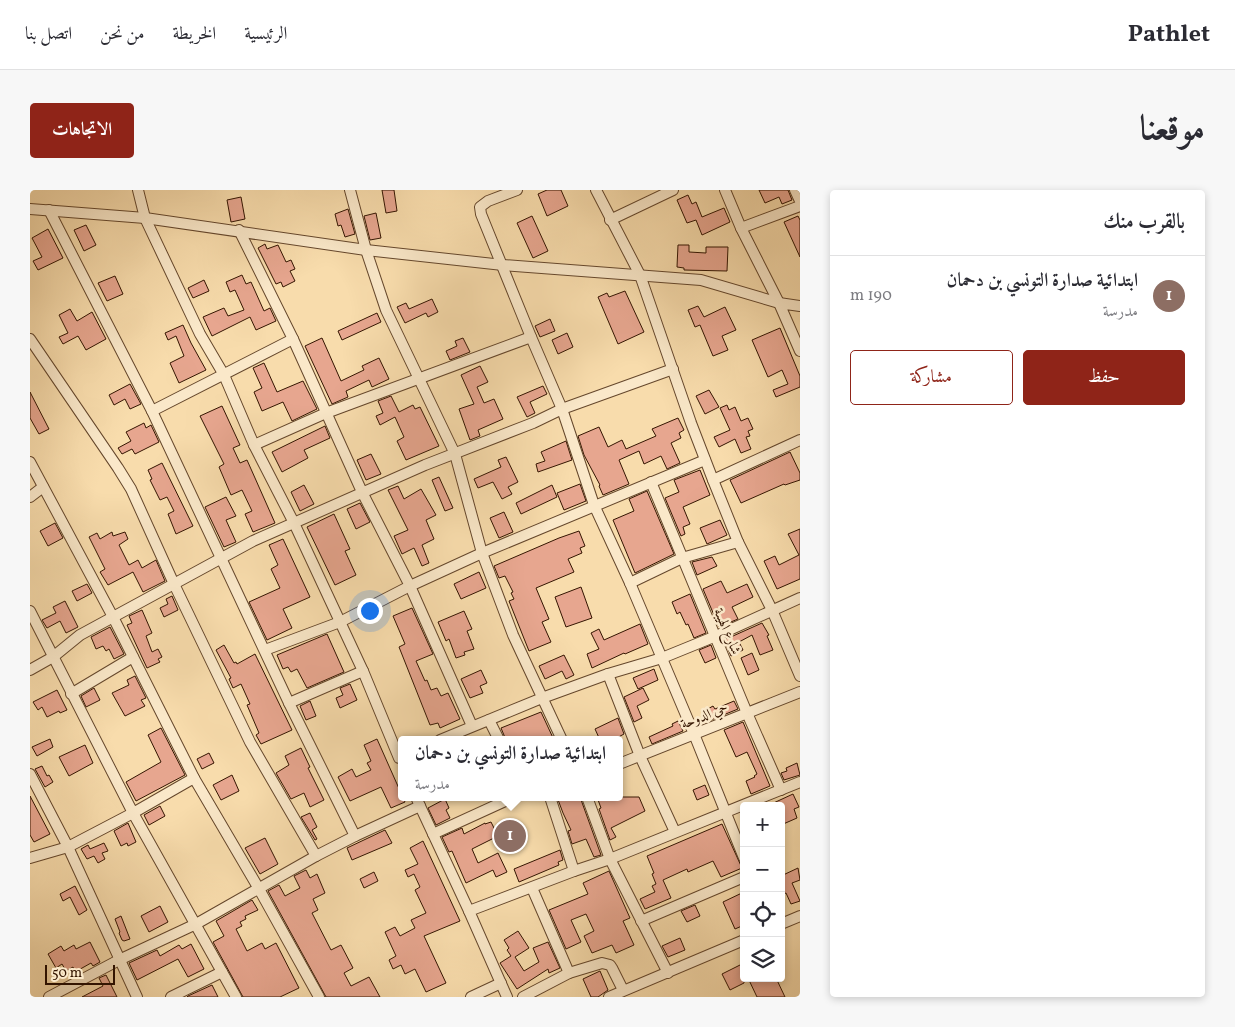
<!DOCTYPE html>
<html lang="ar">
<head>
<meta charset="utf-8">
<style>
  body { margin:0; font-family:Vollkorn,Amiri,serif; background:#f7f7f7; color:#2b2b33; direction:rtl }
  .controls { position:absolute; right:15px; bottom:15px; display:grid; overflow:hidden; border-radius:5px; box-shadow:0 2px 8px #0003 }
  .controls button { width:45px; height:45px; display:grid; place-items:center; padding:0; border:0; border-bottom:1px solid #e1e1e2; background:#fff; color:#2b2b33; font:25px sans-serif }
  .scale { position:absolute; left:15px; bottom:12px; width:70px; box-sizing:border-box; padding-left:5px; border:2px solid #341501; border-top:0; font-size:14px; line-height:18px; white-space:nowrap; color:#341501; -webkit-text-stroke:4px #fae8c9; paint-order:stroke }
  .you { position:absolute; left:339px; top:420px; width:18px; height:18px; margin:-12px; border:4px solid #fff; border-radius:50%; background:#1a73e8; box-shadow:0 0 0 8px #1a73e833 }
  .badge { display:grid; place-items:center; width:32px; height:32px; border-radius:50%; background:#8f2418; color:#fff; font-size:16px; font-weight:700 }
  .pin { position:absolute; translate:-50% -50%; border:2px solid #fff; box-shadow:0 1px 5px #0006 }
  .popup { position:absolute; left:368px; top:546px; width:225px; height:65px; box-sizing:border-box; display:grid; place-content:center; border-radius:5px; background:#fff; filter:drop-shadow(0 1px 4px #0005); font-size:16px; white-space:nowrap; color:#7c7c81 }
  .popup b { font-size:19px; color:#2b2b33 }
  .popup::after { content:''; position:absolute; left:50%; top:100%; margin-left:-10px; border:10px solid transparent; border-top-color:#fff }
  .list { margin:0; padding:0; list-style:none }
  h2 { display:flex; justify-content:space-between; align-items:center; height:65px; margin:0; padding:0 20px; font-size:21px }
  h2 small { font-size:16px; font-weight:400; color:#7c7c81 }
  .list li { display:grid; grid-template-columns:32px 1fr auto; gap:15px; align-items:center; box-sizing:border-box; height:80px; padding:0 20px; border-top:1px solid #e1e1e2 }
  .list b { display:block; font-size:19px; white-space:nowrap }
  .list p { margin:0; font-size:16px; white-space:nowrap; color:#7c7c81 }
  .list em { font-size:16px; font-style:normal; color:#7c7c81 }
  .actions { display:flex; gap:10px; padding:15px 20px }
  .actions a { flex:1; padding:11px 0; border:1px solid #8f2418; border-radius:5px; text-align:center; font-size:18px; color:#8f2418 }
  .actions .main { background:#8f2418; color:#fff }
  .icon { flex:none; width:28px; height:28px; fill:none; stroke:currentColor; stroke-width:2; stroke-linecap:round; stroke-linejoin:round }
  .map { position:relative; flex:none; width:770px; height:807px; overflow:hidden; direction:ltr; border-radius:5px }
  header { display:flex; align-items:center; gap:30px; box-sizing:border-box; height:70px; padding:0 25px; background:#fff; border-bottom:1px solid #e1e1e2 }
  header strong { font-size:24px }
  nav { display:flex; gap:28px; margin-inline-start:auto; font-size:18px }
  .intro { display:flex; align-items:center; justify-content:space-between; box-sizing:border-box; height:120px; padding:0 30px }
  h1 { margin:0; font-size:35px }
  .button { padding:12px 22px; border-radius:5px; background:#8f2418; color:#fff; font-size:18px; font-weight:700 }
  main { display:flex; gap:30px; padding:0 30px }
  aside { flex:1; background:#fff; border-radius:5px; box-shadow:0 2px 8px #0003 }
  .map>svg:first-child { display:block }
  .building { fill:#e7a68f; stroke:#341501 }
  .lines { fill:none; stroke-linecap:round; stroke-linejoin:round }
  .minor-casing { stroke:#65472c; stroke-width:12 }
  .minor { stroke:#fae8c9; stroke-width:10 }
  .labels { text-anchor:middle; stroke-width:5; stroke-linejoin:round; paint-order:stroke }
  .street-label { font-size:14px; fill:#341501; stroke:#fae8c9 }
</style>
</head>
<body>
<header>
<strong>Pathlet</strong>
<nav><a>الرئيسية</a><a>الخريطة</a><a>من نحن</a><a>اتصل بنا</a></nav>
</header>
<div class="intro"><h1>موقعنا</h1><a class="button">الاتجاهات</a></div>
<main>
<aside>
<h2>بالقرب منك<small></small></h2>
<ul class="list">
<li><span class="badge" style="background:#8d6e63">1</span><div><b>ابتدائية صدارة التونسي بن دحمان</b><p>مدرسة</p></div><em>190 m</em></li>
</ul>
<div class="actions"><a class="main">حفظ</a><a>مشاركة</a></div>
</aside>
<div class="map">
<svg width="770" height="807" viewBox="0 0 770 807">
  <rect width="100%" height="100%" fill="#f8dcac"/>
  <filter id="stains"><feTurbulence type="fractalNoise" baseFrequency=".004" numOctaves="4"/><feColorMatrix values="0 0 0 0 .2 0 0 0 0 .09 0 0 0 0 .02 0 0 0 .5 -.17"/></filter>
  <radialGradient id="worn" r=".72"><stop offset=".6" stop-color="#630" stop-opacity="0"/><stop offset="1" stop-color="#630" stop-opacity=".3"/></radialGradient>
  <!-- building -->
  <g class="building">
    <path d="M352 0H364L367 21 356 23Z"/>
    <path d="M517 0H531L538 16 517 26 508 4Z"/>
    <path d="M729 0H758L762 10 752 14 749 7 735 13Z"/>
    <path d="M658 5 662 14 666 12 672 27 694 18 700 32 672 45 666 30 657 33 647 10Z"/>
    <path d="M211 7 215 29 201 32 197 10Z"/>
    <path d="M318 19 325 44 315 47 311 35 308 36 305 24Z"/>
    <path d="M346 23 351 48 340 50 334 26Z"/>
    <path d="M502 26 518 61 503 68 487 33Z"/>
    <path d="M768 26 770 30V67L754 32Z"/>
    <path d="M56 35 66 55 54 61 44 40Z"/>
    <path d="M18 39 33 68 8 80 3 71 12 67 2 48Z"/>
    <path d="M235 54 237 59 248 55 256 72 261 70 265 79 260 81 265 91 253 97 251 92 246 94 228 58Z"/>
    <path d="M648 55H659V62L676 63V57H698L697 81 654 80V78L647 77Z"/>
    <path d="M212 85 216 94 221 92 234 121 240 118 246 131 226 140 220 127 182 146 173 127 194 118 198 126 214 120 205 100 200 102 196 92Z"/>
    <path d="M85 86 93 104 77 111 68 93Z"/>
    <path d="M174 90 179 101 163 108 158 98Z"/>
    <path d="M595 101 614 142 588 154 568 107 577 103 579 107Z"/>
    <path d="M402 109 408 122 398 127 396 123 375 133 367 117 376 113 379 119Z"/>
    <path d="M668 116 674 127 695 117 706 140 692 146 698 160 683 166 670 135 665 137 658 120Z"/>
    <path d="M40 119 47 131 62 122 76 149 56 160 48 146 33 154 29 147 38 143 29 125Z"/>
    <path d="M347 123 351 132 312 150 308 141Z"/>
    <path d="M520 129 525 141 510 147 505 136Z"/>
    <path d="M153 135 161 153 176 180 149 193 140 173 154 166 146 146 138 150 135 143Z"/>
    <path d="M750 138 770 186V197L746 207 743 200 758 194 752 180 738 187 722 150Z"/>
    <path d="M537 143 543 157 528 164 522 150Z"/>
    <path d="M292 148 311 191 334 180 332 176 349 168 359 189 342 197 339 190 316 201 318 207 302 214 275 156Z"/>
    <path d="M433 148 440 162 420 170 416 161 427 156 425 151Z"/>
    <path d="M234 173 247 202 273 191 287 219 262 231 253 212 232 221 224 202 232 198 223 178Z"/>
    <path d="M450 176 458 192 447 197 454 213 464 209 473 229 448 240 450 246 440 250 429 219 444 214 431 185Z"/>
    <path d="M100 194 111 214 100 219 95 209 84 215 79 205Z"/>
    <path d="M513 196 517 204 500 212 505 223 497 227 487 207Z"/>
    <path d="M679 200 689 217 675 224 666 206Z"/>
    <path d="M0 202 19 239 9 244 0 228Z"/>
    <path d="M361 206 369 222 383 215 385 219 390 217 409 256 376 270 367 251 374 247 365 227 350 235 346 226 353 223 348 211Z"/>
    <path d="M697 215 699 220 705 217 711 231 718 228 723 239 718 241 720 246 716 247 721 259 711 263 705 249 689 257 684 247 700 240 690 218Z"/>
    <path d="M192 216 210 255 203 258 210 273 217 270 245 333 223 342 215 324 222 321 212 300 201 305 189 277 194 274 170 226Z"/>
    <path d="M648 228 654 240 649 243 651 248 641 253 650 273 637 279 631 266 614 274 609 261 589 270 599 294 573 305 569 296 570 295 554 265 548 246 569 237 578 257 592 250 596 259 626 246 622 239Z"/>
    <path d="M114 233 116 238 121 235 129 252 105 264 102 259 92 264 88 258 101 251 96 242Z"/>
    <path d="M295 236 300 248 274 260 278 268 252 282 242 262Z"/>
    <path d="M536 251 542 270 508 282 506 274 515 271 511 262Z"/>
    <path d="M760 262 770 283V290L755 295 754 294 711 313 700 290Z"/>
    <path d="M341 264 351 284 336 290 327 270Z"/>
    <path d="M476 267 488 292 478 297 482 304 472 309 463 292 448 298 444 289 471 277 468 270Z"/>
    <path d="M132 273 163 336 146 344 138 324 144 321 137 307 130 310 120 290 122 289 118 280Z"/>
    <path d="M670 280 680 305 653 317 660 334 653 337 655 344 651 346 635 308 649 302 644 290Z"/>
    <path d="M409 287 423 318 415 321 402 290Z"/>
    <path d="M550 294 556 311 534 320 527 303Z"/>
    <path d="M274 295 284 314 270 321 261 302Z"/>
    <path d="M522 295 527 307 491 324 486 313Z"/>
    <path d="M368 296 374 309 391 299 406 325 396 330 404 349 392 355 399 373 392 376 384 358 372 364 364 346 378 340 358 300Z"/>
    <path d="M617 301 644 364 605 383 583 330 604 321 599 309Z"/>
    <path d="M196 307 206 326 196 330 206 352 194 357 175 317Z"/>
    <path d="M330 313 340 332 326 339 317 319Z"/>
    <path d="M474 322 483 342 469 348 460 328Z"/>
    <path d="M304 324 320 359 315 361 326 385 305 395 277 337Z"/>
    <path d="M690 330 697 345 677 354 670 338Z"/>
    <path d="M25 333 33 348 18 356 10 341Z"/>
    <path d="M770 339V389L747 399 734 371 745 366 749 375 769 365 758 344Z"/>
    <path d="M549 341 555 356 550 358 552 363 538 369 544 382 506 398 519 429 512 432 521 452 499 461 479 411 484 409 481 403 483 402 475 386 469 388 464 376 529 348Z"/>
    <path d="M82 342 83 346 95 342 98 349 89 355 99 375 108 370 112 378 126 370 135 391 113 402 103 382 78 395 70 382 75 379 59 347 67 343 70 349Z"/>
    <path d="M253 349 280 407 253 419 262 438 237 450 219 412 250 398 241 379 248 375 239 355Z"/>
    <path d="M682 367 687 376 667 385 662 372Z"/>
    <path d="M449 382 456 398 431 409 424 394Z"/>
    <path d="M691 391 697 403 717 394 723 407 702 417 708 429 689 437 673 399Z"/>
    <path d="M57 394 62 403 47 411 42 401Z"/>
    <path d="M551 397 562 428 536 437 525 407Z"/>
    <path d="M660 404 676 443 664 448 658 434 656 435 650 422 647 424 642 412Z"/>
    <path d="M142 406 148 420 134 427 130 418 138 414 136 409Z"/>
    <path d="M35 411 48 437 36 443 30 431 17 438 12 430 26 423 23 417Z"/>
    <path d="M382 418 403 464 386 471 395 491 397 490 401 500 407 498 411 506 418 503 430 529 410 538 408 533 400 535 369 457 375 454 363 426Z"/>
    <path d="M112 420 122 443 116 446 122 462 128 459 132 467 128 469 130 472 117 478 97 435 102 433 99 426Z"/>
    <path d="M434 421 442 439 437 441 444 459 434 462 435 465 426 468 419 449 416 451 408 432Z"/>
    <path d="M732 433 739 445 737 446 743 460 730 465 722 445 709 452 713 460 701 466 694 450Z"/>
    <path d="M610 434 618 454 595 464 594 463 562 478 557 464 569 459 561 443 569 439 574 450Z"/>
    <path d="M80 437 94 464 84 469 79 459 76 461 73 456 66 459 61 447Z"/>
    <path d="M297 444 314 482 277 498 267 479 261 482 258 477 253 479 247 465Z"/>
    <path d="M194 455 204 473 206 472 207 474 225 464 262 540 231 554 226 545 229 543 217 515 220 514 211 494 203 498 199 489 201 488 186 460Z"/>
    <path d="M681 455 686 468 675 473 669 460Z"/>
    <path d="M722 463 729 480 718 485 711 468Z"/>
    <path d="M534 465 544 485 536 489 532 481 515 489 509 476Z"/>
    <path d="M624 479 628 490 608 499 603 488Z"/>
    <path d="M451 480 457 493 450 496 453 503 440 508 431 489Z"/>
    <path d="M105 486 116 508 111 510 115 516 95 526 82 503 99 495 97 490Z"/>
    <path d="M320 494 327 510 310 518 306 508 313 505 310 498Z"/>
    <path d="M64 498 70 510 56 517 51 506Z"/>
    <path d="M613 498 619 510 607 516 612 528 604 532 594 507Z"/>
    <path d="M27 500 37 520 30 523 29 521 17 527 12 517 8 520 3 512Z"/>
    <path d="M280 511 286 526 276 530 270 516Z"/>
    <path d="M704 511 708 519 681 530 676 520 683 516 685 519Z"/>
    <path d="M511 522 524 550H476L471 538Z"/>
    <path d="M588 528 594 544 583 550H570L565 539Z"/>
    <path d="M648 531 653 541 622 554 619 547 643 536 642 534Z"/>
    <path d="M713 532 740 596 721 604 716 591 725 587 724 586 727 584 717 562 706 567 694 540Z"/>
    <path d="M131 538 155 585 106 611 96 592 131 572 118 545Z"/>
    <path d="M20 549 23 557 7 566 2 557Z"/>
    <path d="M347 549 375 612 361 618 351 597 320 611 308 587 322 579 326 587 341 580 337 573 341 571 334 555Z"/>
    <path d="M55 555 63 573 39 586 29 567Z"/>
    <path d="M271 558 280 577 278 578 294 610 280 617 274 603 261 609 246 583 259 575 255 566Z"/>
    <path d="M179 563 184 573 172 579 167 569Z"/>
    <path d="M767 573 770 585 754 590 751 583 757 581 756 578Z"/>
    <path d="M12 576 17 586 19 585 23 592 15 597 5 579Z"/>
    <path d="M202 585 209 601 191 610 183 595Z"/>
    <path d="M675 595 679 605 667 610 663 600Z"/>
    <path d="M763 604 769 617 764 619 767 628 751 635V616H737Z"/>
    <path d="M0 606 20 644 4 652 0 645Z"/>
    <path d="M527 607H550L571 665 564 667 556 649 542 654 538 641 541 640 533 623Z"/>
    <path d="M567 607H609L615 621 581 638 586 647 580 650 569 619 571 618Z"/>
    <path d="M415 609 419 618 416 620 420 628 406 635 398 618Z"/>
    <path d="M130 616 135 626 119 635 114 625Z"/>
    <path d="M280 623 287 637 282 640 287 649 285 650 271 627Z"/>
    <path d="M461 632 468 646 442 659 448 673 468 663 477 682 466 687 463 680 436 693 422 661 419 662 412 647 432 638 434 644 455 633V634Z"/>
    <path d="M98 633 106 652 98 656 97 653 91 656 84 641Z"/>
    <path d="M692 634 712 678 691 687 683 671 658 682 657 679 633 690 641 708 615 719 610 709 625 702 622 696 626 694 622 684 624 683 617 666Z"/>
    <path d="M355 640 362 653 322 670 317 658Z"/>
    <path d="M235 648 248 674 230 684 215 658Z"/>
    <path d="M393 651 430 731 394 746 416 793 396 802 385 779 375 784 371 775 363 779 359 770 366 766 355 742 365 737 370 746 385 738 381 730 396 723 385 700 390 697 384 684 378 687 375 680 388 674 380 658Z"/>
    <path d="M74 653 78 661 72 663 75 669 68 673 64 666 57 669 51 659 58 655 60 659Z"/>
    <path d="M530 660 533 670 528 672 529 675 489 692 484 679Z"/>
    <path d="M768 678 770 690 762 693 770 711 761 714 756 703 751 705V686Z"/>
    <path d="M276 680 280 688 287 684 295 703 283 709 288 720 282 723 301 760 311 755 323 778 314 783 321 796 339 787 350 807H296L238 701 249 695 255 706 270 698 264 686Z"/>
    <path d="M579 681 600 728 593 731 604 755 586 763 582 755 562 763 554 746 564 741 556 724 541 730 551 752 536 759 519 720 558 704 553 693Z"/>
    <path d="M344 682 348 691 334 698 330 689Z"/>
    <path d="M45 696 57 720 49 725 40 707 33 711 30 704Z"/>
    <path d="M714 702V735L705 739 693 712Z"/>
    <path d="M222 710 228 720 215 726 216 729 210 732 212 736 206 739 217 761 232 753 235 759 246 753 269 798 250 807H213L183 752 194 746 186 731Z"/>
    <path d="M665 715 670 726 657 732 651 721Z"/>
    <path d="M130 716 138 732 119 742 111 726Z"/>
    <path d="M91 726 100 749 94 751 92 750 89 743 90 742 85 729Z"/>
    <path d="M488 741 499 758 485 767 494 781 509 772 503 758 518 752 530 778 519 783 518 779 487 799 470 773 481 766 477 760 479 758 474 750Z"/>
    <path d="M650 748 655 760 638 767 632 756Z"/>
    <path d="M60 752 70 772 63 776 61 773 45 782 43 777 36 781 32 774 26 778 18 764 31 756 34 761 44 755 46 759Z"/>
    <path d="M161 754 174 779 158 787 148 769 107 790 99 773 127 760 130 766 149 755 152 759Z"/>
    <path d="M714 773V793L700 800 692 784Z"/>
    <path d="M570 781 578 800 568 807H561L553 789Z"/>
    <path d="M76 785 87 807H52L73 796 69 788Z"/>
    <path d="M718 788H746L755 807H727Z"/>
    <path d="M182 795 188 807H157L158 806Z"/>
  </g>
  <g class="lines">
    <defs>
      <g id="minor">
        <path d="M108 0 115 28 170 144 194 185 224 255 264 333 333 481 369 568"/>
        <path d="M320 0 336 60 356 120 425 264 452 363 483 445 532 550"/>
        <path d="M487 0 458 11 450 17 451 24 501 147 532 219 564 315 600 393 664 544 714 668"/>
        <path d="M566 0 610 85 661 233 683 290 708 352 742 420 770 486"/>
        <path d="M695 0 711 38 749 113"/>
        <path d="M765 0 770 11"/>
        <path d="M0 19 115 28 336 60 473 75 671 90 749 113"/>
        <path d="M19 20 122 221 259 513 325 646"/>
        <path d="M580 30 643 0"/>
        <path d="M711 38 770 16"/>
        <path d="M209 40 263 149 332 302 380 396 442 536"/>
        <path d="M770 116 749 113 770 161"/>
        <path d="M0 149 88 278 101 299 144 394 220 552 286 666"/>
        <path d="M122 221 263 149"/>
        <path d="M224 255 296 223 501 147"/>
        <path d="M0 272 83 427 164 588 229 699 289 807"/>
        <path d="M683 290 770 250"/>
        <path d="M621 292 717 523 751 600"/>
        <path d="M0 307 13 297"/>
        <path d="M600 393 652 368 708 352"/>
        <path d="M0 421 103 623 206 807"/>
        <path d="M235 460 310 432 380 396 452 363 675 270"/>
        <path d="M0 480 23 467 50 445 223 351 395 275 503 233 532 219 643 179"/>
        <path d="M578 484 610 566 645 642"/>
        <path d="M41 504 103 467"/>
        <path d="M259 513 333 481"/>
        <path d="M459 530 469 550"/>
        <path d="M410 550 512 508 578 484 632 468 686 446 770 408"/>
        <path d="M589 574 770 502"/>
        <path d="M0 584 38 657 107 807"/>
        <path d="M386 607 390 616"/>
        <path d="M520 607 544 681"/>
        <path d="M557 607 580 669 638 783"/>
        <path d="M403 644 484 607"/>
        <path d="M0 668 38 657 103 623 164 588"/>
        <path d="M502 698 539 783"/>
        <path d="M611 731 714 687"/>
        <path d="M751 734 770 726"/>
        <path d="M19 807 89 770 166 734 286 666 325 646 390 616 439 721"/>
        <path d="M141 807 192 782"/>
        <path d="M441 807 471 793"/>
        <path d="M477 807 439 721 544 681 580 669 770 592"/>
        <path d="M493 807 539 783 572 773 580 775 582 778 593 800"/>
        <path d="M579 807 714 750"/>
      </g>
    </defs>
    <!-- minor casing -->
    <use href="#minor" class="minor-casing"/>
    <!-- minor -->
    <use href="#minor" class="minor"/>
  </g>
  <g class="labels">
    <!-- street labels -->
    <g class="street-label">
      <text transform="translate(698 441) rotate(67)" y="5">شارع الهيبة</text>
      <text transform="translate(674 525) rotate(-22)" y="5">حي الدوحة</text>
    </g>
  </g>
  <rect width="100%" height="100%" filter="url(#stains)"/>
  <rect width="100%" height="100%" fill="url(#worn)"/>
</svg>
<div class="controls">
<button>+</button>
<button>−</button>
<button><svg class="icon" aria-label="locate" viewBox="0 0 24 24"><circle cx="12" cy="12" r="6"/><path d="M12 2v4M12 18v4M2 12h4M18 12h4"/></svg></button>
<button><svg class="icon" aria-label="layers" viewBox="0 0 24 24"><path d="M12 4l9 5-9 5-9-5zM3 14l9 5 9-5"/></svg></button>
</div>
<div class="scale">50 m</div>
<div class="you"></div>
<div class="pin badge" style="left:480px;top:646px;background:#8d6e63">1</div>
<div class="popup"><b>ابتدائية صدارة التونسي بن دحمان</b>مدرسة</div>
</div>
</main>
</body>
</html>
